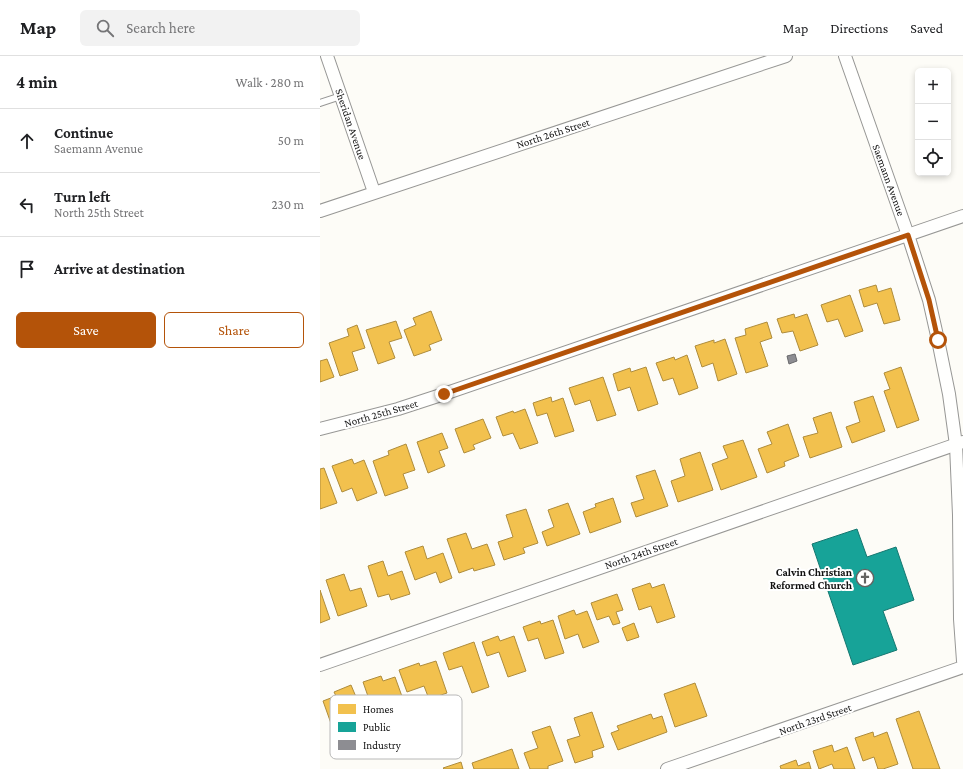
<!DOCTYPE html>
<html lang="en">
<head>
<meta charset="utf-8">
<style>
  body { margin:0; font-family:"Crimson Pro",serif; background:#f2f2f2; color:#202124 }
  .controls { position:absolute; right:12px; top:12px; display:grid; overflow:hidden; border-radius:6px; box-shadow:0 2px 6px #0003 }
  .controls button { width:36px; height:36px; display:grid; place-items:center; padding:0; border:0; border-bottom:1px solid #e0e0e0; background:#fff; color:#202124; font:20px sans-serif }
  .stop { position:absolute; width:12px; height:12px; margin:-9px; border:3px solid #b45309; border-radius:50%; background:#fff }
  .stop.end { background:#b45309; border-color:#fff; box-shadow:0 1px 4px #0008 }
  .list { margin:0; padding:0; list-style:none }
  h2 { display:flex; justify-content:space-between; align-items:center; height:52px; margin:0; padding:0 16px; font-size:17px }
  h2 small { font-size:13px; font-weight:400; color:#757577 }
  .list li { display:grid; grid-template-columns:26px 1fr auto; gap:12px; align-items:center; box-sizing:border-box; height:64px; padding:0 16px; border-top:1px solid #e0e0e0 }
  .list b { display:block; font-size:15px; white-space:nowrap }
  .list p { margin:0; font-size:13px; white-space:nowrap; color:#757577 }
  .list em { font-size:13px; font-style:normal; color:#757577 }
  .actions { display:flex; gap:8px; padding:12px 16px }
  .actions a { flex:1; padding:9px 0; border:1px solid #b45309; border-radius:6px; text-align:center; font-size:14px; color:#b45309 }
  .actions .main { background:#b45309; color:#fff }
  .icon { flex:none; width:22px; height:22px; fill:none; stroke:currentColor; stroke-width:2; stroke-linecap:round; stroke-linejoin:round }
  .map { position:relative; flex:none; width:643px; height:713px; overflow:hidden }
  header { display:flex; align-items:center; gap:24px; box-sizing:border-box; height:56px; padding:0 20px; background:#fff; border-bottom:1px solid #e0e0e0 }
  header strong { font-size:19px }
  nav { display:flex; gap:22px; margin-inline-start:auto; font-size:14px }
  .search { width:280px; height:36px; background:#f2f2f2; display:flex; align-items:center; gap:10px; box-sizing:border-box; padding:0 14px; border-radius:6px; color:#757577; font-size:15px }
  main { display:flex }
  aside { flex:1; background:#fff }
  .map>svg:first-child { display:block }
  .homes { fill:#f2c14e; stroke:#ae8c3c }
  .public { fill:#17a398; stroke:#157770 }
  .industry { fill:#8d8d92; stroke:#68686b }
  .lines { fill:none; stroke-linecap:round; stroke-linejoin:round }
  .service-casing { stroke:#979795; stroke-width:8 }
  .minor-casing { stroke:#979795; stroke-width:14 }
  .service { stroke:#fffffe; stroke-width:6 }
  .minor { stroke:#fffffe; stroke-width:12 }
  .route { stroke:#b45309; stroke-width:5 }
  .labels { text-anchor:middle; stroke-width:4; stroke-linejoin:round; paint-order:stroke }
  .street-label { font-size:11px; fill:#111; stroke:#fff }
  .poi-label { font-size:11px; font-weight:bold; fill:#111; stroke:#fff; text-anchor:end }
  .key { fill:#fff; stroke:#b8b8b8; stroke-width:1 }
  .key-label { font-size:11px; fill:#111 }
</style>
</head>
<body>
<header>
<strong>Map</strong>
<div class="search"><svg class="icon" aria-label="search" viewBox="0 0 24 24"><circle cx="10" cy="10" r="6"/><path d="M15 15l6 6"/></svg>Search here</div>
<nav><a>Map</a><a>Directions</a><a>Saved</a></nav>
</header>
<main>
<aside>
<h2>4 min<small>Walk · 280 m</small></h2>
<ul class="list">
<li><svg class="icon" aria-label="ahead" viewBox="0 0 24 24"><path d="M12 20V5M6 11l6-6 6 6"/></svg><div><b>Continue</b><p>Saemann Avenue</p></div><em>50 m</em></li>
<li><svg class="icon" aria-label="left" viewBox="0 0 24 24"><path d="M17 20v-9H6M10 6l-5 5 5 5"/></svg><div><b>Turn left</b><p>North 25th Street</p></div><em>230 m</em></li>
<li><svg class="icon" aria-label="arrive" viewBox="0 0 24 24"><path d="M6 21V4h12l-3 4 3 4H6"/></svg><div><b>Arrive at destination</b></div></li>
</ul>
<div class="actions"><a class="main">Save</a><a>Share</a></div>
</aside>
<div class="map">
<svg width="643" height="713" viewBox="0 0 643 713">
  <rect width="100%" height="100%" fill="#fdfcf7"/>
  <!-- homes -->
  <g class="homes">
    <path d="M556 229 558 236 571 232 580 264 564 268 557 247 544 251 539 234Z"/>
    <path d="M530 239 543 275 525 281 518 263 507 266 501 249Z"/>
    <path d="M111 255 122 284 109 289 111 294 94 300 84 274 96 269 93 262Z"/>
    <path d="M474 258 475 262 487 258 498 289 480 295 473 275 462 277 457 263Z"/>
    <path d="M76 265 82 282 69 286 75 302 58 308 46 274Z"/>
    <path d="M447 266 452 282 440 286 448 310 426 317 415 282 426 279 425 273Z"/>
    <path d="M37 269 45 292 32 296 38 314 20 320 9 287 29 280 27 273Z"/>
    <path d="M405 283 417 318 398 325 393 307 382 311 375 290 394 284V287Z"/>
    <path d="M367 299 378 332 359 339 353 322 343 325 336 307 354 301 355 304Z"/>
    <path d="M7 303 14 321 0 326V305Z"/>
    <path d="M326 311 338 348 318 355 310 331 298 335 293 318 310 312 311 316Z"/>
    <path d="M581 311 599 364 577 372 564 335 570 333 564 317Z"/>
    <path d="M283 321 296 359 277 365 270 344 255 349 249 332Z"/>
    <path d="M553 340 565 375 532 387 526 371 540 366 534 346Z"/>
    <path d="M231 341 232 346 243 342 254 375 235 381 227 357 217 360 213 347Z"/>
    <path d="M205 353 218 387 200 393 193 377 183 380 176 361 193 355 194 357Z"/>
    <path d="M511 356 522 391 490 402 483 381 498 377 493 362Z"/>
    <path d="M163 363 171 382 153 389 155 393 144 397 135 373Z"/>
    <path d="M468 368 479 400 464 406 465 410 447 417 438 393 452 388 447 376Z"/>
    <path d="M122 377 128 392 119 395 125 410 108 417 97 386Z"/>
    <path d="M423 384 437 421 401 434 392 408 408 402 403 390Z"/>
    <path d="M86 388 95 414 83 418 88 432 65 440 53 405 69 399 68 395Z"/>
    <path d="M380 396 393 434 358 446 351 425 365 420 360 403Z"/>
    <path d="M32 403 34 408 44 404 57 437 37 445 32 432 22 436 12 410Z"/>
    <path d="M4 412 17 447 0 453V413Z"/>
    <path d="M335 414 348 450 316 461 311 447 324 443 316 420Z"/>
    <path d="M293 442 301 466 270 477 263 456 276 451 275 448Z"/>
    <path d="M248 447 260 478 227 490 222 476 234 471 228 454Z"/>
    <path d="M206 453 218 487 203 492 205 497 184 504 178 486 193 481 186 459Z"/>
    <path d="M146 477 152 493 167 488 175 509 154 515 153 512 139 517 127 483Z"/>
    <path d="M103 490 107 503 123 497 132 522 120 527 116 516 95 524 85 496Z"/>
    <path d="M63 505 68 520 82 515 90 538 71 544 69 538 58 541 48 510Z"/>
    <path d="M24 518 30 535 41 532 47 550 18 560 6 524Z"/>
    <path d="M330 527 332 532 344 528 355 561 337 567 331 550 319 554 312 533Z"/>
    <path d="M0 534 10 563 0 567Z"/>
    <path d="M297 538 303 554 296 556 300 567 293 569 289 560 277 564 271 547Z"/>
    <path d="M254 554 256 559 267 555 279 586 263 592 258 578 245 583 238 560Z"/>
    <path d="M233 564 244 597 225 603 218 582 208 585 203 571 220 565 221 568Z"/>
    <path d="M314 567 319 581 307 585 302 572Z"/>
    <path d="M178 580 180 585 194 580 206 615 188 621 179 596 167 600 162 586Z"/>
    <path d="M154 586 169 631 152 637 142 610 129 614 123 597Z"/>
    <path d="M116 605 127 637 109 643 104 630 87 636 79 614 99 607 100 610Z"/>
    <path d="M61 620 63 625 75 621 88 657 69 664 62 642 50 646 43 626Z"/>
    <path d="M375 627 387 660 355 671 344 638Z"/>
    <path d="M31 629 39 648 27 653 32 665 13 673 3 645 16 640 14 636Z"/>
    <path d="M599 655 620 713H593L576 663Z"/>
    <path d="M272 656 284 691 272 695 273 701 255 707 247 684 260 680 254 662Z"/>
    <path d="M331 658 333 663 342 660 347 676 298 694 291 677 299 674 297 670Z"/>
    <path d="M230 670 243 705 228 710V713H210L204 697 218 692 212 676Z"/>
    <path d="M553 676 554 681 567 676 578 708 563 713H558L554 701 543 705 535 682Z"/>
    <path d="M512 689 514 696 527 691 535 713H514L512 708 499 713 493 695Z"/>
    <path d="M192 693 199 713H154L152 707Z"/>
    <path d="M476 704 478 710 489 706 491 713H461L460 710Z"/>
    <path d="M141 706 143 713H124L123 712Z"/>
  </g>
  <!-- public -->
  <path class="public" d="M537 473 547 501 576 491 594 544 563 555 577 594 533 609 492 488Z"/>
  <!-- industry -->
  <path class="industry" d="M475 298 477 305 469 308 467 300Z"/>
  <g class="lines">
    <defs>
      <path id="service" d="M0 47 21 40"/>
      <g id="minor">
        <path d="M7 0 54 136"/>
        <path d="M525 0 588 179 609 244 618 284 629 338 636 389 639 459 640 563 643 605"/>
        <path d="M0 155 466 0"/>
        <path d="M0 373 78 353 124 338 643 160"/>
        <path d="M0 609 643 386"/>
        <path d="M347 713 643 611"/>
      </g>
    </defs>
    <!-- service casing -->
    <use href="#service" class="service-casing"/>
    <!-- minor casing -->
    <use href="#minor" class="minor-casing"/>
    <!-- service -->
    <use href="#service" class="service"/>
    <!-- minor -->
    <use href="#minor" class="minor"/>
  </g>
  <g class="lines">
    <!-- route -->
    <path class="route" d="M124 338 588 179 609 244 618 284"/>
  </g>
  <!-- icons -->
  <defs>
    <symbol id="church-ring" viewBox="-11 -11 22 22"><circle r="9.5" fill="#fff" stroke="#646362" stroke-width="1.5"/><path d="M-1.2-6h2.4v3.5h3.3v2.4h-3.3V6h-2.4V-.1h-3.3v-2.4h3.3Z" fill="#646362"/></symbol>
  </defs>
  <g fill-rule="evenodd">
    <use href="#church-ring" x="535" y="512" width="20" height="20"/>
  </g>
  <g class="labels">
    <!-- street labels -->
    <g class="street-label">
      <text transform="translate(31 68) rotate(71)" y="4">Sheridan Avenue</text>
      <text transform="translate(233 77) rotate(-18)" y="4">North 26th Street</text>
      <text transform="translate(569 124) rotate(70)" y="4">Saemann Avenue</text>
      <text transform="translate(61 357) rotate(-16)" y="4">North 25th Street</text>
      <text transform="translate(321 497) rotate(-19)" y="4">North 24th Street</text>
      <text transform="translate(495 663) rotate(-19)" y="4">North 23rd Street</text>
    </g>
    <!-- poi labels -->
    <g class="poi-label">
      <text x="532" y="520">Calvin Christian<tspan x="532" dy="13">Reformed Church</tspan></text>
    </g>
  </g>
  <!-- legend -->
  <rect x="10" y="639" width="132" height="64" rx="6" class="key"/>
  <rect x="18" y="648" width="18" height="10" fill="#f2c14e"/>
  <rect x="18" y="666" width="18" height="10" fill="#17a398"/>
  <rect x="18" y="684" width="18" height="10" fill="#8d8d92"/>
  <g class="key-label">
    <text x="43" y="657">Homes</text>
    <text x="43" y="675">Public</text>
    <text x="43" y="693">Industry</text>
  </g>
</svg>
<div class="controls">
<button>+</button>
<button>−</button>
<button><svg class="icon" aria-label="locate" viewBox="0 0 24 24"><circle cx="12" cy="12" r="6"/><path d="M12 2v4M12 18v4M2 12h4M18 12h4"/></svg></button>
</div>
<div class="stop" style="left:618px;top:284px"></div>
<div class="stop end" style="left:124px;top:338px"></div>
</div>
</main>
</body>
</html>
